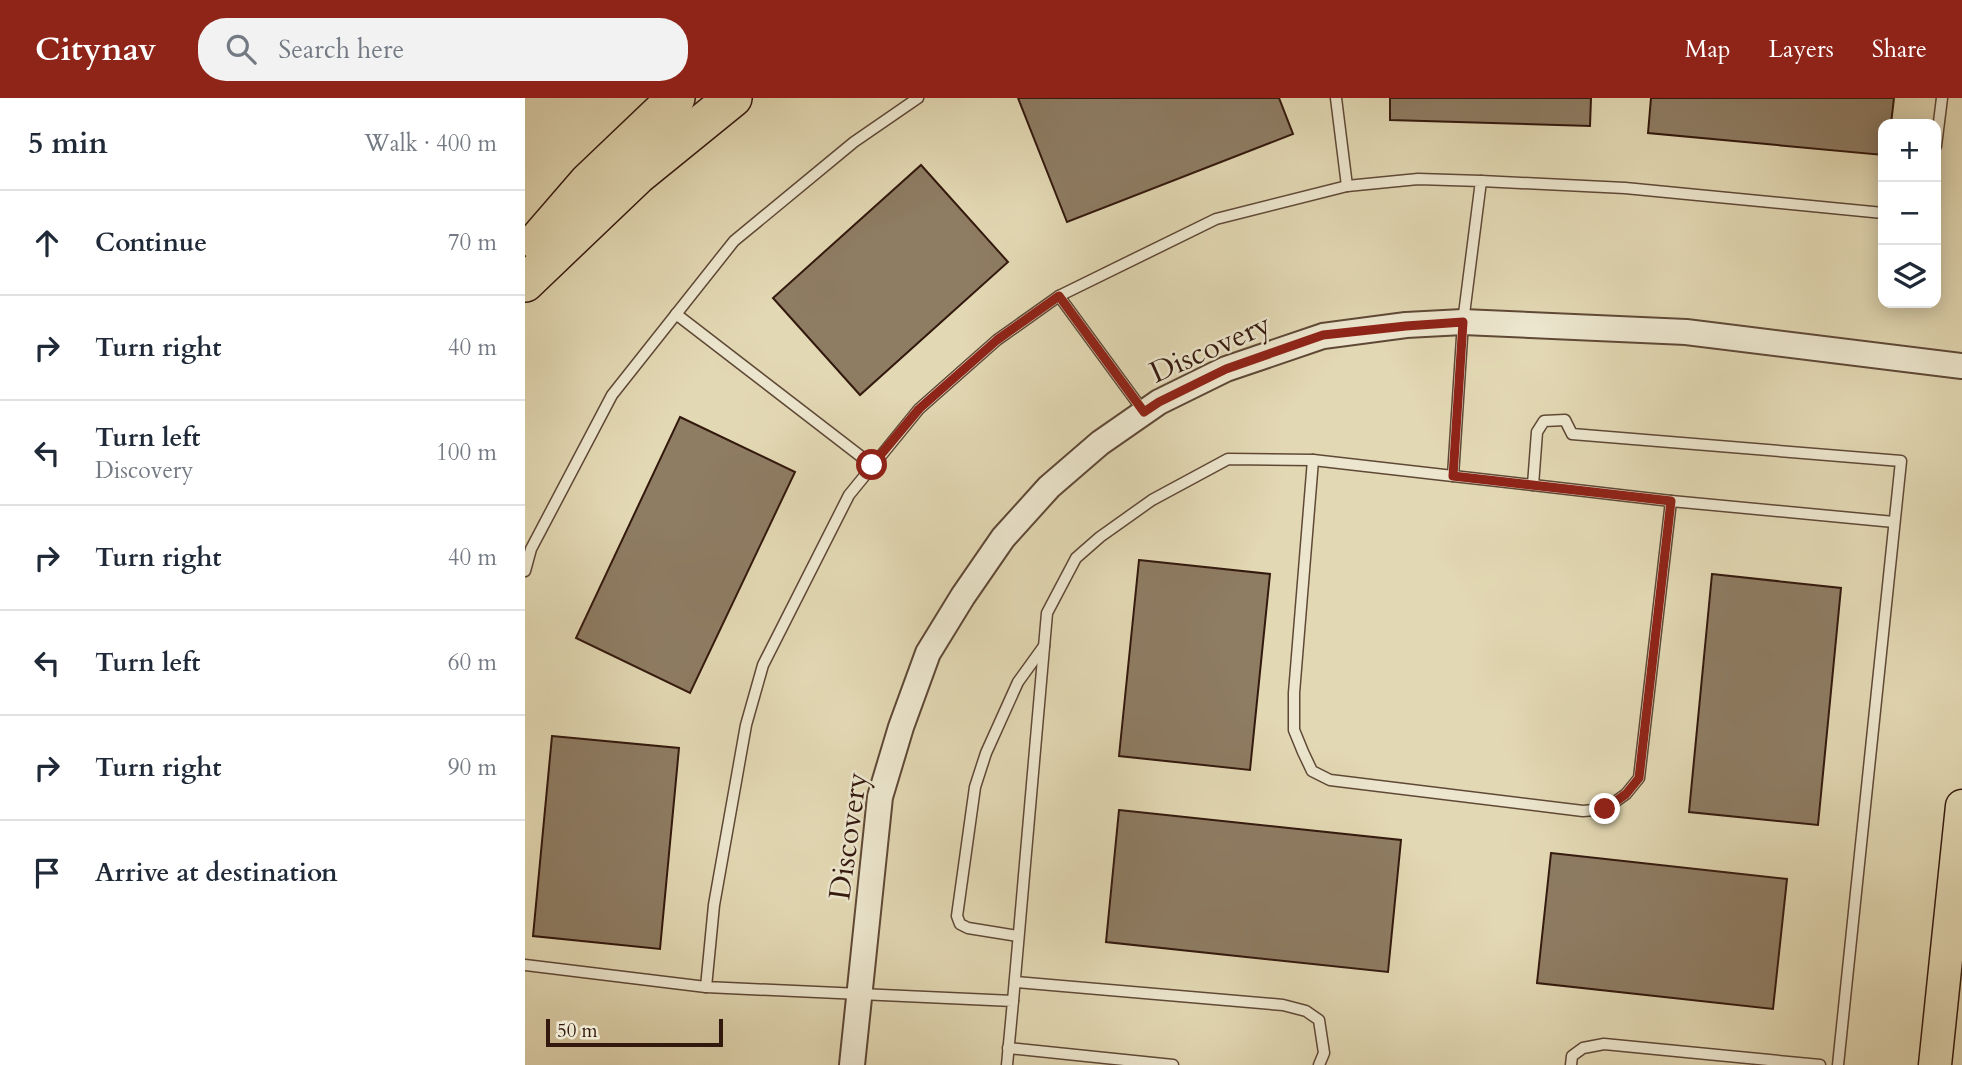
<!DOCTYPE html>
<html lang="en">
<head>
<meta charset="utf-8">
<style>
  body { margin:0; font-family:Cardo,serif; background:#f2f2f3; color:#1f2937 }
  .controls { position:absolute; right:21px; top:21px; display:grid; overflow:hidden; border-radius:14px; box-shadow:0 4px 18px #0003 }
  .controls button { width:63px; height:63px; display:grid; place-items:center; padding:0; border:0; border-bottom:2px solid #e0e1e3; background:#fff; color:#1f2937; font:35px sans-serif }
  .scale { position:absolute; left:21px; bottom:18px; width:177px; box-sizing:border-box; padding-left:7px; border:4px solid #33180d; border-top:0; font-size:19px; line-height:24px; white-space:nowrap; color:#33180d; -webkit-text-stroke:5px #ece6ce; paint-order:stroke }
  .stop { position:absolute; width:21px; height:21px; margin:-16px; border:5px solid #8f2418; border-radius:50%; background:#fff }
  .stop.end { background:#8f2418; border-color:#fff; box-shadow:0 2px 7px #0008 }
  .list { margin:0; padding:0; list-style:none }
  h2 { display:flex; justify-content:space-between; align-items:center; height:91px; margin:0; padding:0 28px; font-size:30px }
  h2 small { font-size:23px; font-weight:400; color:#747a83 }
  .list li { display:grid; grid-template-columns:46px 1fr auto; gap:21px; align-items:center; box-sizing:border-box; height:105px; padding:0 28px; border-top:2px solid #e0e1e3 }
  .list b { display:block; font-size:26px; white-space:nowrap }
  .list p { margin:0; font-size:23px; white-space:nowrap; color:#747a83 }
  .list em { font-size:23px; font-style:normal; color:#747a83 }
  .icon { flex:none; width:38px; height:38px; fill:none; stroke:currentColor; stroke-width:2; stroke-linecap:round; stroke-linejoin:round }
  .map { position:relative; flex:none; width:1437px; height:967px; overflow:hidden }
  header { display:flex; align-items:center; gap:42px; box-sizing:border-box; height:98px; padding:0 35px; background:#8f2418; color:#fff }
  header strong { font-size:33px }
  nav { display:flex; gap:38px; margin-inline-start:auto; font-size:24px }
  .search { width:490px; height:63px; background:#f2f2f3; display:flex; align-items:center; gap:18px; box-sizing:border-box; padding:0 24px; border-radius:28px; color:#747a83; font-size:26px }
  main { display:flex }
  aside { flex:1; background:#fff }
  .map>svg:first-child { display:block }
  .building { fill:#8e7c63; stroke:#33180d; stroke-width:2 }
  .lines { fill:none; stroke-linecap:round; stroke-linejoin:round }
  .service-casing { stroke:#5f4836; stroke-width:13 }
  .tertiary-casing { stroke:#5f4836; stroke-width:28 }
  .primary-casing { stroke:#33180d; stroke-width:35 }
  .motorway-casing { stroke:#33180d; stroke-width:40 }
  .service { stroke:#ece6ce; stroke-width:10 }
  .tertiary { stroke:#ece6ce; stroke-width:24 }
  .primary { stroke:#e2d8b3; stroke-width:32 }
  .motorway { stroke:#e2d8b3; stroke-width:37 }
  .route { stroke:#8f2418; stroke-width:9 }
  .labels { text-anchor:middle; stroke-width:5; stroke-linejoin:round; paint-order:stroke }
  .street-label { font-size:30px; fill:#33180d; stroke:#ece6ce }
</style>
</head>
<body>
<header>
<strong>Citynav</strong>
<div class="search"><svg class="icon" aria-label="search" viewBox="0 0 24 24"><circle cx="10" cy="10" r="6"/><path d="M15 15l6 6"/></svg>Search here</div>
<nav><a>Map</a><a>Layers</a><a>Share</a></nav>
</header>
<main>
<aside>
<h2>5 min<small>Walk · 400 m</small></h2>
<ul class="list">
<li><svg class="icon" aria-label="ahead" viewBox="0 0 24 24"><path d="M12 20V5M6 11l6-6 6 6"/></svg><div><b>Continue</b></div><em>70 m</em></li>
<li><svg class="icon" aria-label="right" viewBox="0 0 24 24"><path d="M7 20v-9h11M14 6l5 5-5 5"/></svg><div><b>Turn right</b></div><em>40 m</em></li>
<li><svg class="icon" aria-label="left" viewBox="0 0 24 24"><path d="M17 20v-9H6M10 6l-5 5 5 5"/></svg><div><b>Turn left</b><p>Discovery</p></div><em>100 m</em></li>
<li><svg class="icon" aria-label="right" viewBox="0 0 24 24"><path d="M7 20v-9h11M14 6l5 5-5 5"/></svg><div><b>Turn right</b></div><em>40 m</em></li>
<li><svg class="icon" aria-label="left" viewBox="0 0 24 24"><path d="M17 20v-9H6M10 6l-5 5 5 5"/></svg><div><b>Turn left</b></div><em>60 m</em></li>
<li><svg class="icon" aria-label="right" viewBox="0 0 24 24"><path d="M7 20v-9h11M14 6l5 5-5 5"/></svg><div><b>Turn right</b></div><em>90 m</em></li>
<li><svg class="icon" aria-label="arrive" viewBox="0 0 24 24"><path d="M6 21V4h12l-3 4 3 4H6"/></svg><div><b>Arrive at destination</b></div></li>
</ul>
</aside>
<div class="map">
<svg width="1437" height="967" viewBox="0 0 1437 967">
  <rect width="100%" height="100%" fill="#e2d8b3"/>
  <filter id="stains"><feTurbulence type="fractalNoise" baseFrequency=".00286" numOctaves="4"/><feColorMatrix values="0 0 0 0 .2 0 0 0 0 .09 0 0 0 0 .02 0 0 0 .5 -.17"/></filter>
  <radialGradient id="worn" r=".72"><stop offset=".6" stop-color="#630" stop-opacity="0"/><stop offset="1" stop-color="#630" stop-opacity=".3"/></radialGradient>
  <!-- building -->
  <g class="building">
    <path d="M493 0H754L768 36 542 124Z"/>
    <path d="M865 0H1066L1065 28 865 22Z"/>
    <path d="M1126 0H1369L1366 26H1358V57L1123 35Z"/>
    <path d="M396 67 483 164 335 297 248 200Z"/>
    <path d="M155 319 270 374 165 595 51 540Z"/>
    <path d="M614 462 745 476 725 672 594 658Z"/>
    <path d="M1187 476 1316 490 1293 727 1164 714Z"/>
    <path d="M27 638 154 650 135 851 8 838Z"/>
    <path d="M594 712 876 742 863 874 581 844Z"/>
    <path d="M1026 755 1262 781 1248 911 1012 885Z"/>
  </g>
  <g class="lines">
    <defs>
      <g id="service">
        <path d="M811 0 822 88"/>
        <path d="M1411 48 1417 0"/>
        <path d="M956 83 1100 90 1358 115"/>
        <path d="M151 216 347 367"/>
        <path d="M788 362 769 595V632L778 654 787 673 805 682 1058 713 1080 711 1101 696 1114 680 1146 403"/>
        <path d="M928 378 1008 387 1012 334 1019 323 1040 322 1047 336 1376 363 1313 967"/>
        <path d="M1008 387 1146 403 1369 424"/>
        <path d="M0 473 6 451 87 297 209 143 329 44 393 0"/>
        <path d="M493 838 443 830 435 826 432 818 450 689 461 655 493 584 519 548"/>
        <path d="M0 867 181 889"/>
        <path d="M490 884 758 907 781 913 794 922 799 955 794 967"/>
        <path d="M488 903 522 515 551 460 575 439 627 402 703 361 788 362 928 378 938 224 956 83 893 81 822 88 691 121 534 198 619 314"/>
        <path d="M483 950 648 967"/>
        <path d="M482 967 488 903 181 889 189 807 221 627 238 567 324 397 394 311 472 242 534 198"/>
        <path d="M1046 967 1047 958 1058 950 1079 946 1295 967"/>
      </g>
      <path id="tertiary" d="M327 967 355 699 376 629 403 555 438 498 478 440 524 389 575 345 634 304 701 271 798 238 881 227 938 224 1161 234 1437 268"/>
      <path id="primary" d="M1410 967 1437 708"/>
      <g id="motorway">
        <path d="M12 143 62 85 151 0"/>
        <path d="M0 185 112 78 208 0"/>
      </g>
    </defs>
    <!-- service casing -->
    <use href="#service" class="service-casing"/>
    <!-- tertiary casing -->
    <use href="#tertiary" class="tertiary-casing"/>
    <!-- primary casing -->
    <use href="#primary" class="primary-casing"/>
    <!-- motorway casing -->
    <use href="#motorway" class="motorway-casing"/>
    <!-- service -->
    <use href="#service" class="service"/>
    <!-- tertiary -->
    <use href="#tertiary" class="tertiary"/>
    <!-- primary -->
    <use href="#primary" class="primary"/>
    <!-- motorway -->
    <use href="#motorway" class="motorway"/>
  </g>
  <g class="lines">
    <!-- route -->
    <path class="route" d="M347 367 394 311 472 242 534 198 619 314 634 304 701 271 798 237 881 228 938 224 928 378 1146 403 1114 680 1101 696 1080 711"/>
  </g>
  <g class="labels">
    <!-- street labels -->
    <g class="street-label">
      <text transform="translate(685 250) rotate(-24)" y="10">Discovery</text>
      <text transform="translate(323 738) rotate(-82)" y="10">Discovery</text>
    </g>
  </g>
  <rect width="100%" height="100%" filter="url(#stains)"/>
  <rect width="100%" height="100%" fill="url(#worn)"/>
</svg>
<div class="controls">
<button>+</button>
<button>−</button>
<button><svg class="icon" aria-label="layers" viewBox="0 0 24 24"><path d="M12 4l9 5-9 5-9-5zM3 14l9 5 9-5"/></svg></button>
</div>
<div class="scale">50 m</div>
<div class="stop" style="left:347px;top:367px"></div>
<div class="stop end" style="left:1080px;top:711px"></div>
</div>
</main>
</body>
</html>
